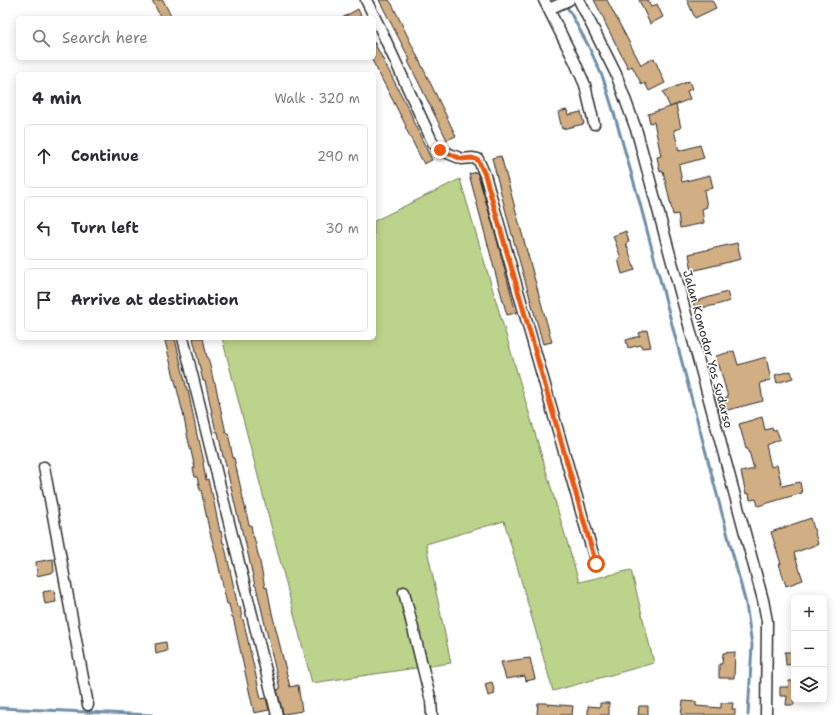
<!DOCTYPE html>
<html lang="en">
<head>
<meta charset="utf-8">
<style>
  body { margin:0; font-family:"Shantell Sans",sans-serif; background:#f2f2f3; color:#2b2b33 }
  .controls { position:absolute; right:12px; bottom:12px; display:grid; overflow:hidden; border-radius:6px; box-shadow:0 2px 10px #0003 }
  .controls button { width:36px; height:36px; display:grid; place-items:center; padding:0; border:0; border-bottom:1px solid #e1e1e2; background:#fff; color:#2b2b33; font:20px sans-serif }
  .stop { position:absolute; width:12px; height:12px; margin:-9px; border:3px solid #ea580c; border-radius:50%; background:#fff }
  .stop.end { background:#ea580c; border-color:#fff; box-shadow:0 1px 4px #0008 }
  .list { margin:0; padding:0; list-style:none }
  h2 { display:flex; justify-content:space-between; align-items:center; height:52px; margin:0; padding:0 16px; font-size:17px }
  h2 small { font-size:13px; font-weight:400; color:#7c7c81 }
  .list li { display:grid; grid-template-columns:26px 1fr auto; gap:12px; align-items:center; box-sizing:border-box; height:64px; margin:0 8px 8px; padding:0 8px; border:1px solid #e1e1e2; border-radius:6px }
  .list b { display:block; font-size:15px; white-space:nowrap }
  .list em { font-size:13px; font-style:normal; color:#7c7c81 }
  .icon { flex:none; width:22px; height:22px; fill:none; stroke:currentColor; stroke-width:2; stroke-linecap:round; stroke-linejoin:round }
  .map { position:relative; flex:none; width:839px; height:715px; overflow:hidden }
  .search { position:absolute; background:#fff; box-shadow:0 2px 10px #0003; left:16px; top:16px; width:360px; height:44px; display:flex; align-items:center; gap:10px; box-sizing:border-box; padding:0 14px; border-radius:6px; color:#7c7c81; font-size:15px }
  .panel { position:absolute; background:#fff; box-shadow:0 2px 10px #0003; left:16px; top:72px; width:360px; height:268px; border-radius:6px }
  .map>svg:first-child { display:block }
  .green { fill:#bbd38a; stroke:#737f5a }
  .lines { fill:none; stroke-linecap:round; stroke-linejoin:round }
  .stream { stroke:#6f8fa8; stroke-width:3 }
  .building { fill:#d1ae83; stroke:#2b2b2b }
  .minor-casing { stroke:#2b2b2b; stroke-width:13 }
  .minor { stroke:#fff; stroke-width:10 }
  .route { stroke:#ea580c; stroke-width:5 }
  .labels { text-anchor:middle; stroke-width:3; stroke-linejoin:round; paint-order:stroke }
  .street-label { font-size:12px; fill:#2b2b2b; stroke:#fff }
</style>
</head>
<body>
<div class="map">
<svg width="839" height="715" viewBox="0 0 839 715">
  <rect width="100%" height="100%" fill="#fff"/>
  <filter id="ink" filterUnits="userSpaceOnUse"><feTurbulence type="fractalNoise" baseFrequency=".025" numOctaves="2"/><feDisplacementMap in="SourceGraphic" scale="8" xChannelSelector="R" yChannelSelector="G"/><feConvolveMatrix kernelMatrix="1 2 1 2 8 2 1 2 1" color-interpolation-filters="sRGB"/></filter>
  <g filter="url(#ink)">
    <!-- green -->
    <path class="green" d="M460 179 579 582 631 570 654 663 553 691 504 521 426 544 451 663 312 683 222 338H374V221Z"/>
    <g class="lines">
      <!-- stream -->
      <g class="stream">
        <path d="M565 3 588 45 603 78 614 113 639 200 746 604 752 645 748 715"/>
        <path d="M0 708 152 715"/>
      </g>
    </g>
    <!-- building -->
    <g class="building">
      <path d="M152 0H163L172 18H161Z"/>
      <path d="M379 0H389L392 4 456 136 447 140 408 61 410 60Z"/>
      <path d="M594 0H607L641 65 654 58 665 83 649 91 645 83 642 85 632 66 628 68 604 21H605Z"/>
      <path d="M639 0H648L651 7 657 4 663 17 650 24Z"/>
      <path d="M687 0H712L716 8 695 18Z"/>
      <path d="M358 9 362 18H342Z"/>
      <path d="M374 42 409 110 413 119H412L432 160 424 164 405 127 406 126 371 58H374Z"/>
      <path d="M689 81 692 89 687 91 690 99 670 107 663 92Z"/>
      <path d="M676 105 681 128 674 130 679 151 700 145 704 158 679 165 682 182 710 175 713 188 704 190 707 207 702 209 704 223 680 228 678 214 673 215 663 171 660 172 657 157 661 156 654 122 650 123 648 114Z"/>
      <path d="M567 110 568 115 581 112 584 124 562 129 558 112Z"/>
      <path d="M501 156 518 219 552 342 543 344 509 224 492 158Z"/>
      <path d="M477 172 496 236 516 313 507 315 498 283 469 174Z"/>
      <path d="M626 231 629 242 626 243 635 270 622 274 618 259 621 258 613 236Z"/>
      <path d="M737 243 741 259 692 271 689 254Z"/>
      <path d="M727 292 730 301 716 305 695 309 693 302Z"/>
      <path d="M647 330 651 347 642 348 641 345 628 348 626 340 640 336 639 333Z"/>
      <path d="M193 338H203L207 357H208L214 383H215L226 433H228L233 458H234L249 525H251L253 537H254L257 550 260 562 265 588 267 587 272 613 290 687 298 685 302 711 284 714 283 713 277 690 280 689 256 586H255L244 536H243L240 522H239L224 457H223L218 432H216L208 394 205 381H203Z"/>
      <path d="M175 339 187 390H188L198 440H199L202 453 204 462 203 463 206 480 208 479 211 493H212L220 532 221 531 223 543H224L227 556 238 607 240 606 242 619H243L258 685 261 699 266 698 269 710 254 713 233 617H232L229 604H227L216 554 209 529 201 490H200L197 477H195L193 468H195L191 451 188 439 183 413 165 341Z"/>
      <path d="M734 351 738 365 766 357 771 380 760 383 763 401 720 412 717 399 728 397 719 365H718L716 356Z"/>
      <path d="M791 371 793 378 777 383 775 375Z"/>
      <path d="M762 417 765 430 772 428 773 431 776 429 780 439 766 445 771 467 777 465 782 486 800 482 802 493 758 506 756 499 750 500 749 493 746 494 741 472 754 469 748 448H746L739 424Z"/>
      <path d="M811 518 818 544 794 553 803 580 786 586 779 564H781L771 532Z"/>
      <path d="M53 559 54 572 37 576 36 562Z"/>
      <path d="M54 590 56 602 45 604 43 592Z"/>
      <path d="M166 642 167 651 156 654 155 644Z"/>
      <path d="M735 652 734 678H719V664H722L723 653Z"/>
      <path d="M785 652H794V664L786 665Z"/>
      <path d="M530 658 535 679 526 681 525 676 506 679 501 662Z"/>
      <path d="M789 681H794V705H786L787 696H780V687H788Z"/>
      <path d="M492 682 495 694 488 696 485 684Z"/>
      <path d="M683 701 696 702V706L721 708V703H733L732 709H735V715H681Z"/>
      <path d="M538 703H547V704L573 706 572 715H537Z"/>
      <path d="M600 703H609V715H588V706L600 707Z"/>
      <path d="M639 706H648V715H638Z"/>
    </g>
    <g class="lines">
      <defs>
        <g id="minor">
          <path d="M366 0 380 28 433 143 440 150 462 159 472 158 478 159 485 175 596 564"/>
          <path d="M544 0 574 60 585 85 594 124"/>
          <path d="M579 0 616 74 637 132 763 600 767 621 766 715"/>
          <path d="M549 9 569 0"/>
          <path d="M183 338 277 715"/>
          <path d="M44 467 88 705"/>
          <path d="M404 592 431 701 432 715"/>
        </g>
      </defs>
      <!-- minor casing -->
      <use href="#minor" class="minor-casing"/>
      <!-- minor -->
      <use href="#minor" class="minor"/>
    </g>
  </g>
  <g class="lines" filter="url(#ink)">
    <!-- route -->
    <path class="route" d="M440 150 462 159 472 158 478 160 485 175 596 564"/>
  </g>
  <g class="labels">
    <!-- street labels -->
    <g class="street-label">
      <text transform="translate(708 349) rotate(75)" y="4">Jalan Komodor Yos Sudarso</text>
    </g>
  </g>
</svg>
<div class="controls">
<button>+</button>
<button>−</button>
<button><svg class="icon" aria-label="layers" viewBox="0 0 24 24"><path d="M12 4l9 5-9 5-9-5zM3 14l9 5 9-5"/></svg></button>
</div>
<div class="stop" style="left:596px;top:564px"></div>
<div class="stop end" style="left:440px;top:150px"></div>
<div class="search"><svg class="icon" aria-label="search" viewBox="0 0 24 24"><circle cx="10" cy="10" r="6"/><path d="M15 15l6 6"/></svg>Search here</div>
<section class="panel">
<h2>4 min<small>Walk · 320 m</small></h2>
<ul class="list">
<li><svg class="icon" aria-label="ahead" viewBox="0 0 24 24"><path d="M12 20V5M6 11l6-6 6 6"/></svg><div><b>Continue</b></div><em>290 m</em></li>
<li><svg class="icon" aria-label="left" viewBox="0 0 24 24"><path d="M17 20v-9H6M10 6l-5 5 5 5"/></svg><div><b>Turn left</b></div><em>30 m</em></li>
<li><svg class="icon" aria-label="arrive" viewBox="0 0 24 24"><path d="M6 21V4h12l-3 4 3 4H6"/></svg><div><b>Arrive at destination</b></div></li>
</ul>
</section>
</div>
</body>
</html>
